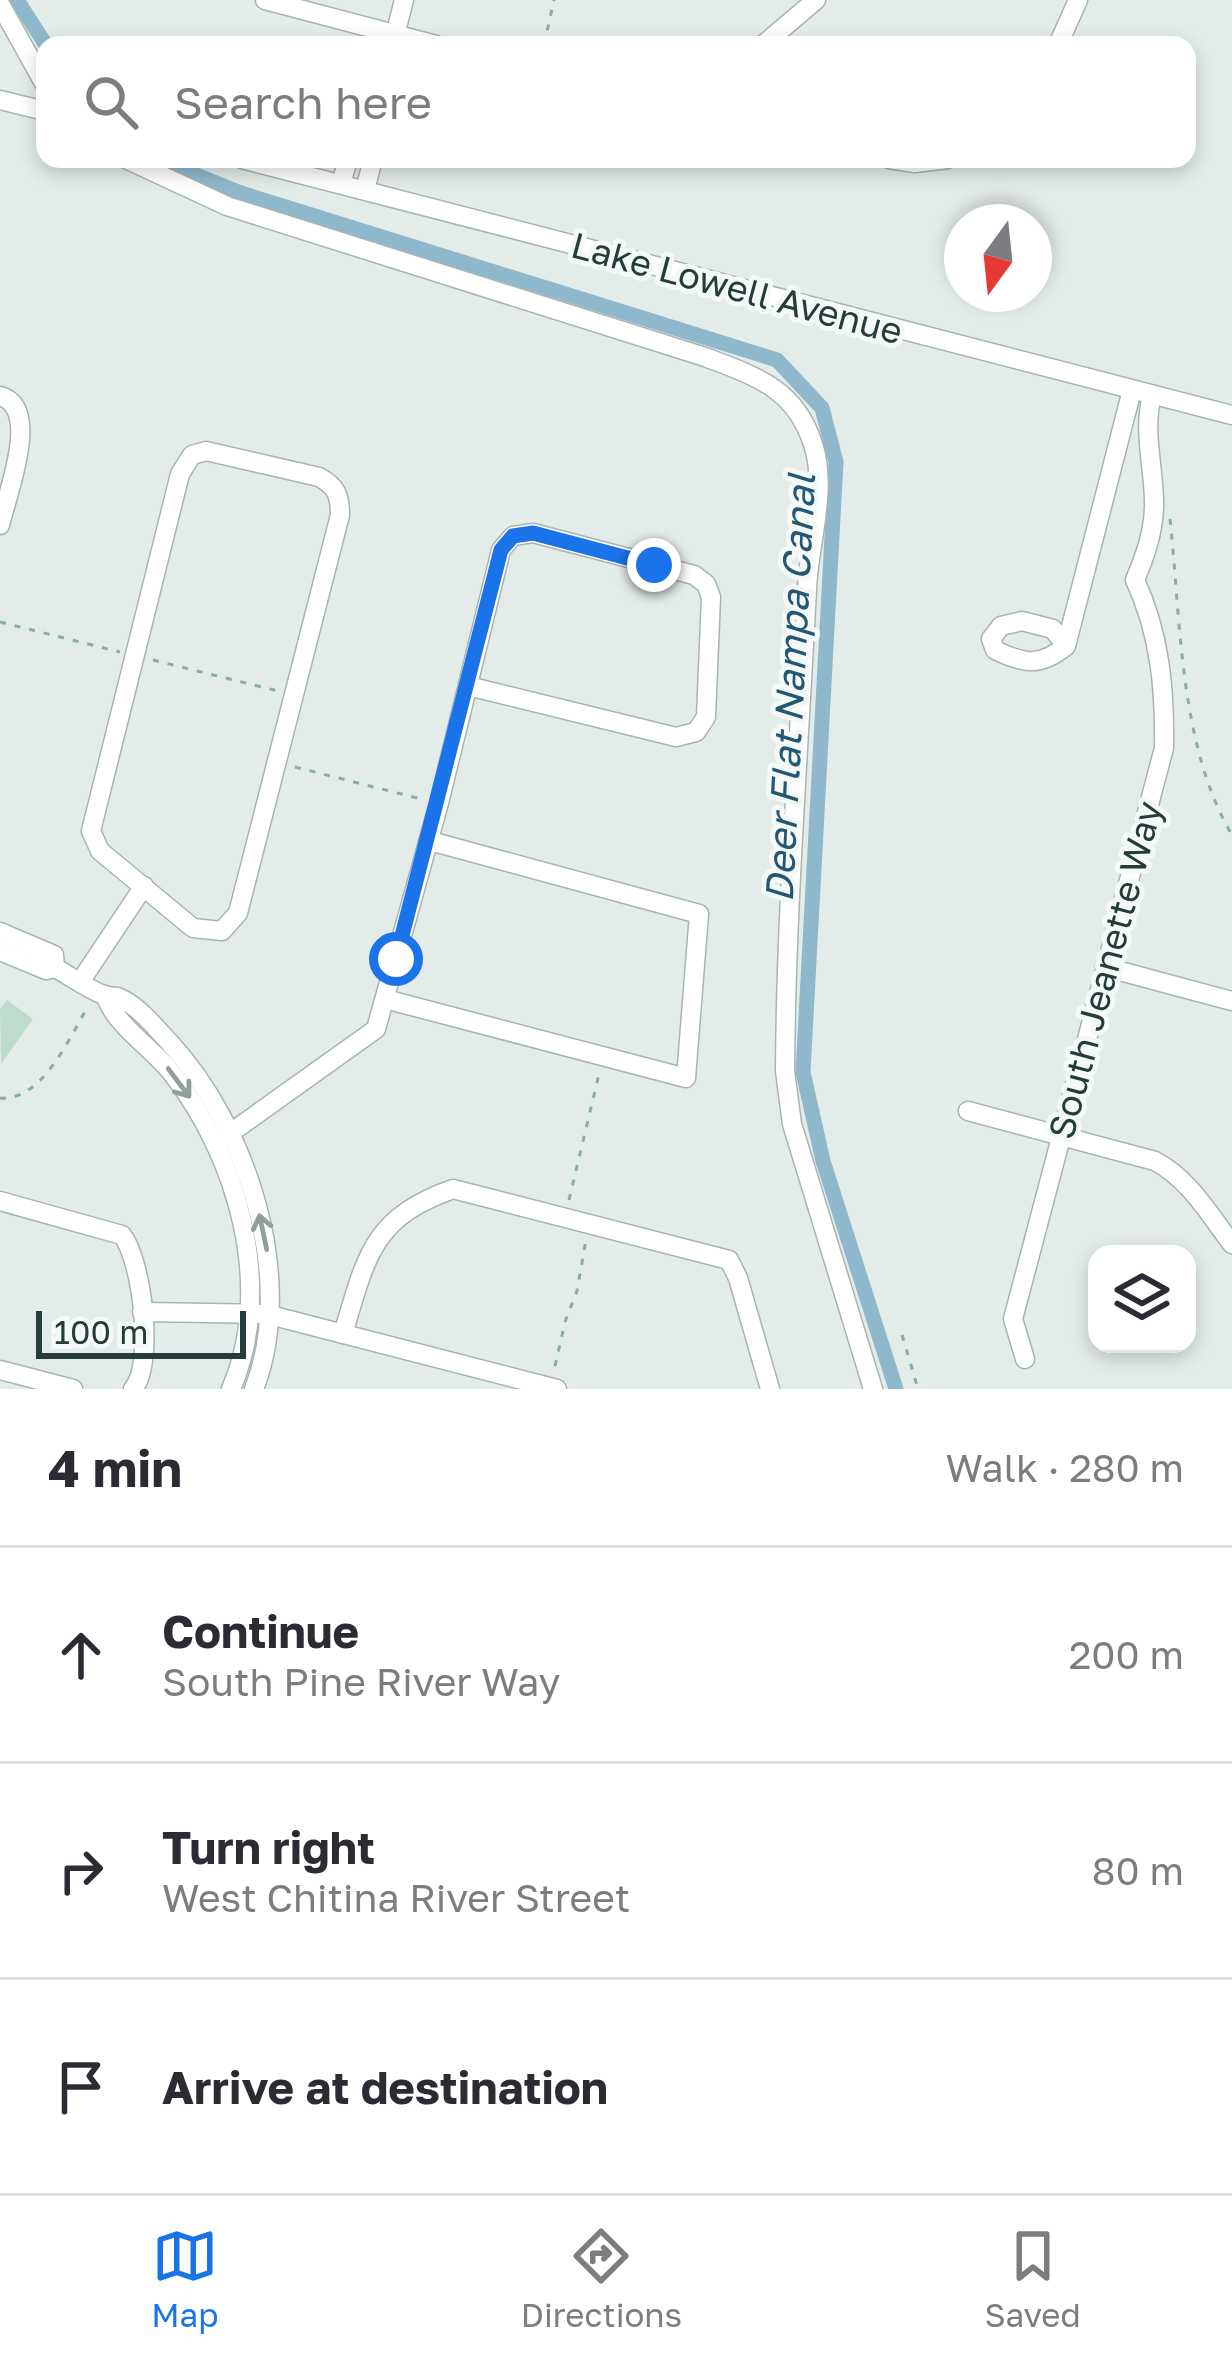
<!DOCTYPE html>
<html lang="en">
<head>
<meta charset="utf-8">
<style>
  body { margin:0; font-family:"Golos Text",sans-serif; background:#f7f7f7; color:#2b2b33 }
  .controls { position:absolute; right:36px; bottom:36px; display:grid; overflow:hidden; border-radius:24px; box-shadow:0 6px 18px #0003 }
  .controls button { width:108px; height:108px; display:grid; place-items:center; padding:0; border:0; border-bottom:3px solid #e1e1e2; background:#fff; color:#2b2b33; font:60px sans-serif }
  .compass { position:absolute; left:944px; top:204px; width:108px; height:108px; border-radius:50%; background:#fff; box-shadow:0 6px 18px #0003; rotate:195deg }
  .scale { position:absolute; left:36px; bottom:30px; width:210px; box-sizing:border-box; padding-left:12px; border:6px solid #243c3a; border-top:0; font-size:33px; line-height:42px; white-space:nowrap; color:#243c3a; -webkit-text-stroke:9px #f4f9f7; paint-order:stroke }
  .stop { position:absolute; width:36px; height:36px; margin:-27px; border:9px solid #1a73e8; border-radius:50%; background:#fff }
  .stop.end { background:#1a73e8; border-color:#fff; box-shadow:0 3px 12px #0008 }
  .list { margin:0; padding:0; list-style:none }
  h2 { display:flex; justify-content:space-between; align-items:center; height:156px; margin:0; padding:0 48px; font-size:51px }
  h2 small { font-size:39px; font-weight:400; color:#7c7c81 }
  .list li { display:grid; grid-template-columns:78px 1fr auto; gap:36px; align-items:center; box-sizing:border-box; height:216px; padding:0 48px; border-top:3px solid #e1e1e2 }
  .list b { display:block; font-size:45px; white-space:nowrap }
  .list p { margin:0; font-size:39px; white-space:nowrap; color:#7c7c81 }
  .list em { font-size:39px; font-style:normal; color:#7c7c81 }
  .icon { flex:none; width:66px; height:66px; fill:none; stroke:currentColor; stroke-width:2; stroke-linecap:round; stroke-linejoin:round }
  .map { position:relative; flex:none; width:1232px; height:1389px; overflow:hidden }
  .search { position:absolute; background:#fff; box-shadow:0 6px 18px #0003; left:36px; right:36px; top:36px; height:132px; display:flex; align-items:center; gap:30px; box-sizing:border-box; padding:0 42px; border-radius:24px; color:#7c7c81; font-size:45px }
  .sheet { height:804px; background:#fff }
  nav { display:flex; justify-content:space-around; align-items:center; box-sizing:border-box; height:168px; border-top:3px solid #e1e1e2; background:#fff; font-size:33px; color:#7c7c81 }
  nav a { display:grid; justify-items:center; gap:6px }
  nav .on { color:#1a73e8 }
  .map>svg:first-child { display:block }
  .grass { fill:#bedccc }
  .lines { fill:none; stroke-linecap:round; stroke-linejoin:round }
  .canal { stroke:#90b8cd; stroke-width:15 }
  .minor-casing { stroke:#a7b4b2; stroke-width:21 }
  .path { stroke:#86ada8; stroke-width:3; stroke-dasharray:6 9; stroke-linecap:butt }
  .minor { stroke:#fff; stroke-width:18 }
  .oneway { stroke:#929e9c }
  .route { stroke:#1a73e8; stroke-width:15 }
  .labels { text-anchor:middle; stroke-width:10; stroke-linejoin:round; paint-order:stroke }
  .street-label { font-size:36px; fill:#243c3a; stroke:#f4f9f7 }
  .water-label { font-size:39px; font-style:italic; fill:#235874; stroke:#f4f9f7 }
</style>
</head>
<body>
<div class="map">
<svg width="1232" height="1389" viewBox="0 0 1232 1389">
  <rect width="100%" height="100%" fill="#e4ecea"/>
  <!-- grass -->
  <path class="grass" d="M7 1000 33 1019 1 1064 0 1009Z"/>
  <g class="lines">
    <!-- canal -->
    <g class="canal">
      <path d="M17 0 46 45"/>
      <path d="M157 159 238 192 777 360 822 408 836 462 803 1072 823 1161 896 1389"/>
    </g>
    <defs>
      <g id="minor">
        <path d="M265 0 436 45"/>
        <path d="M0 4 45 85"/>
        <path d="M395 35 404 0"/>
        <path d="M763 45 816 0"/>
        <path d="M1058 45 1078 0"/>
        <path d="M0 100 45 111"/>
        <path d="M126 159 227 206 705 357C755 376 795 388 813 444 828 490 809 542 807 589 799 749 786 910 785 1071L792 1124 873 1389"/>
        <path d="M242 159 1232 415"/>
        <path d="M889 159 915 163 948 159"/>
        <path d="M341 184 348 159"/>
        <path d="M365 190 373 159"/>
        <path d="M0 396C42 407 7 494 0 525"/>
        <path d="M206 451 319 477C336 486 340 495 340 515L238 913 222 931 193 928 100 851 91 831 180 474 192 455Z"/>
        <path d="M1022 621 1053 629 1066 646C1040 667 1024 664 995 650L991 639 1001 626Z"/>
        <path d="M1066 646 1132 390"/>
        <path d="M0 932 54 955 55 968"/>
        <path d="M0 951 46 970 55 968C71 976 87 989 104 995 112 998 115 995 122 999 140 1008 156 1028 170 1043 247 1127 297 1278 254 1389"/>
        <path d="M1105 967 1232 1001"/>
        <path d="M80 982 144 886"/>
        <path d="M105 995C115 1025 151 1047 171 1072 238 1157 275 1287 231 1389"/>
        <path d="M385 999 686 1078 699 914 430 841"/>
        <path d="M968 1111 1155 1161C1189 1179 1209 1214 1232 1244"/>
        <path d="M215 1144 376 1029 439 803 501 550 513 536 533 533 694 575 706 584 711 597 706 717 696 732 676 737 468 686"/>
        <path d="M0 1201 122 1235C142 1260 155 1364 133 1389"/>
        <path d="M142 1312 266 1314 557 1389"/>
        <path d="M343 1334C366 1258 371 1218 453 1189L729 1260 738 1278 770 1389"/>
        <path d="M1025 1359 1013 1319 1164 748C1165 689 1160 634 1135 580 1145 556 1153 534 1154 508 1155 469 1142 434 1152 395"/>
        <path d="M0 1370 73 1389"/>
      </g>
    </defs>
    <!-- minor casing -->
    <use href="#minor" class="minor-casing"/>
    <!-- path -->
    <g class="path">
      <path d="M544 45 554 0"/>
      <path d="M1170 519C1181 621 1179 745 1232 835"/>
      <path d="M0 622 120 652"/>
      <path d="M153 660 278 691"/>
      <path d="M295 767 425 800"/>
      <path d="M0 1098C41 1102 69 1039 87 1008"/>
      <path d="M569 1200 599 1074"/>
      <path d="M902 1335 918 1389"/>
      <path d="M555 1366 565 1322 577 1291 586 1240"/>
    </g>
    <!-- minor -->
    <use href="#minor" class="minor"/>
  </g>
  <!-- one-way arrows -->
  <defs><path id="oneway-shaft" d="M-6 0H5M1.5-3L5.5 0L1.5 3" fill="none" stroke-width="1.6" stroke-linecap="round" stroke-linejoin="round" transform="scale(3)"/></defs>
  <g class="oneway">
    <use href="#oneway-shaft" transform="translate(179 1083) rotate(53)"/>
    <use href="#oneway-shaft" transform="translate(263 1232) rotate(-102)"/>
  </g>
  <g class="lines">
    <!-- route -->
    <path class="route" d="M396 959 501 550 513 536 533 533 654 565"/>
  </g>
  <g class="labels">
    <!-- street labels -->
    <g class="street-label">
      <text transform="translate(737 288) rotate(15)" y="13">Lake Lowell Avenue</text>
      <text transform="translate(1105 970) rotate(-75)" y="13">South Jeanette Way</text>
    </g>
    <!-- water labels -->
    <g class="water-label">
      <text transform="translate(790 688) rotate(-87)" y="14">Deer Flat Nampa Canal</text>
    </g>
  </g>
</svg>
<div class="controls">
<button><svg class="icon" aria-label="layers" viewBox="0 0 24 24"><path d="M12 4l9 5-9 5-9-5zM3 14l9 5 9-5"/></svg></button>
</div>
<svg class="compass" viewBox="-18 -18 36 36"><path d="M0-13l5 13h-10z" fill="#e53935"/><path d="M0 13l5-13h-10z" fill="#7c7c81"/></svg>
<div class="scale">100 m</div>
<div class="stop" style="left:396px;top:959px"></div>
<div class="stop end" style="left:654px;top:565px"></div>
<div class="search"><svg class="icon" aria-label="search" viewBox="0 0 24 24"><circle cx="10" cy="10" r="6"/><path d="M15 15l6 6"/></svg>Search here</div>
</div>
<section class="sheet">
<h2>4 min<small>Walk · 280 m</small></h2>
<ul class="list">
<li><svg class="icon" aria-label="ahead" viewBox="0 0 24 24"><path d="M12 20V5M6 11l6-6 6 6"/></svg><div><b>Continue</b><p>South Pine River Way</p></div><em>200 m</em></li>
<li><svg class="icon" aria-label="right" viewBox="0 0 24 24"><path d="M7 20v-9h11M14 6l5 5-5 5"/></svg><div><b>Turn right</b><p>West Chitina River Street</p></div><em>80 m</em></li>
<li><svg class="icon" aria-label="arrive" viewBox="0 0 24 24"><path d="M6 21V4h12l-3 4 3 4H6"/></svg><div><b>Arrive at destination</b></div></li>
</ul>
</section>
<nav>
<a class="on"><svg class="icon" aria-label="map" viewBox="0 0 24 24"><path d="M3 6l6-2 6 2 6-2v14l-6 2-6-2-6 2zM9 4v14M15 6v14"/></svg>Map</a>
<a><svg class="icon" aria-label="directions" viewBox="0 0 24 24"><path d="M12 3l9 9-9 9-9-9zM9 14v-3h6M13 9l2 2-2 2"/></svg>Directions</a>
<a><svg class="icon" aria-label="saved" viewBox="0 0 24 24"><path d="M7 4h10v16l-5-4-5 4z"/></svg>Saved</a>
</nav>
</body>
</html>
